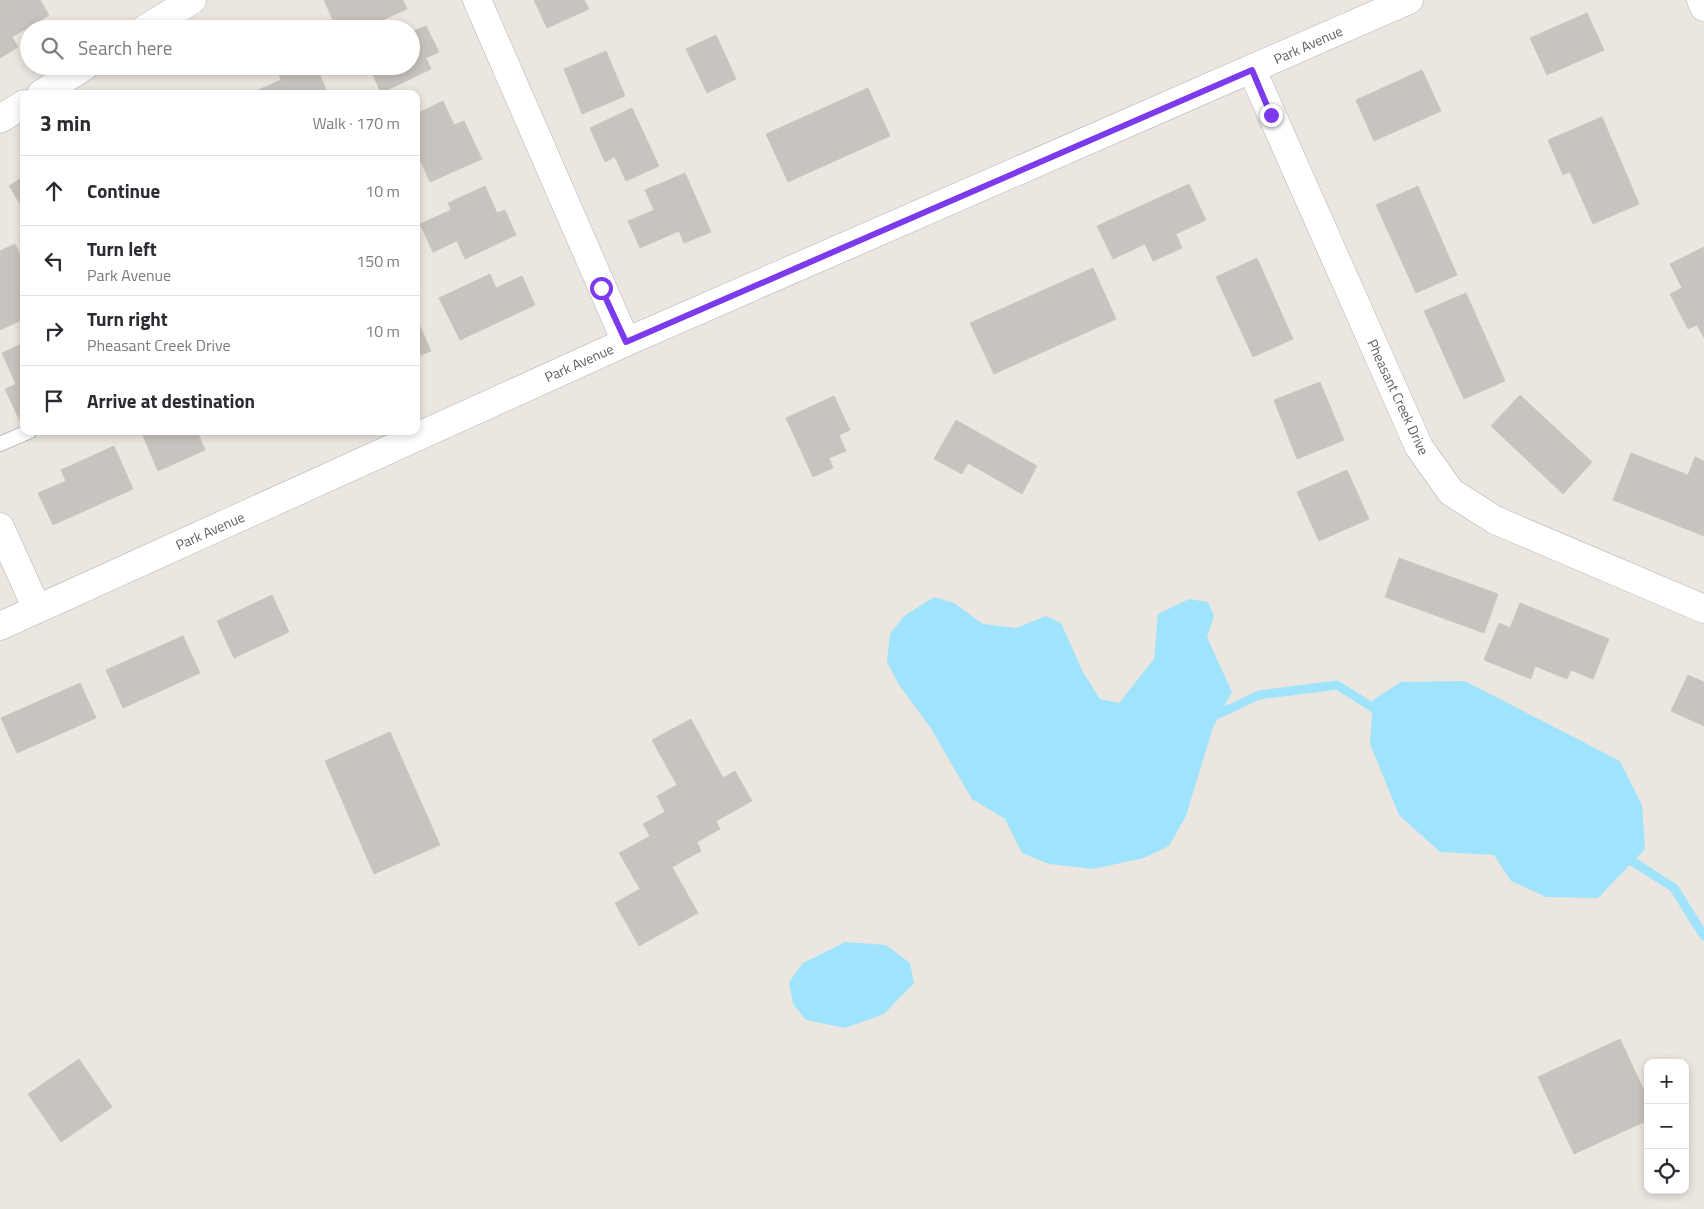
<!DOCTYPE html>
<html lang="en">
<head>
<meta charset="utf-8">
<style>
  body { margin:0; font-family:"Titillium Web",sans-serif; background:#f7f7f7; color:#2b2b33 }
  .controls { position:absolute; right:15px; bottom:15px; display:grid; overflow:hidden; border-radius:10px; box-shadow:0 2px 8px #0003 }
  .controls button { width:45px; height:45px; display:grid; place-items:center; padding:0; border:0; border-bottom:1px solid #e1e1e2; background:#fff; color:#2b2b33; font:25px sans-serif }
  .stop { position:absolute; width:15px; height:15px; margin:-11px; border:4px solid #7c3aed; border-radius:50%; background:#fff }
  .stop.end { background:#7c3aed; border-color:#fff; box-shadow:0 1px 5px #0008 }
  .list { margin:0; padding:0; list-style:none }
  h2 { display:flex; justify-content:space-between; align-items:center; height:65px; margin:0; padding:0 20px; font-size:21px }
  h2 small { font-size:16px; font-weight:400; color:#7c7c81 }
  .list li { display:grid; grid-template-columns:32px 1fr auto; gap:15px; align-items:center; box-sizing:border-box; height:70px; padding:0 20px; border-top:1px solid #e1e1e2 }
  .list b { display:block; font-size:19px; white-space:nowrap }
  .list p { margin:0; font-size:16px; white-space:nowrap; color:#7c7c81 }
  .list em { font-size:16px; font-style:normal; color:#7c7c81 }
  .icon { flex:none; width:28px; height:28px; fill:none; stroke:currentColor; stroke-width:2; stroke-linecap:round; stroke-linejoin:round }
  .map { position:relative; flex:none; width:1704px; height:1209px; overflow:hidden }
  .search { position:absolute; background:#fff; box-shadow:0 2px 8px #0003; left:20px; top:20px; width:400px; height:55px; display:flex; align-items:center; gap:12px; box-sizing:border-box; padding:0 18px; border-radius:28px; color:#7c7c81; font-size:19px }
  .panel { position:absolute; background:#fff; box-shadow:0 2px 8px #0003; left:20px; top:90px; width:400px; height:345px; border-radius:10px }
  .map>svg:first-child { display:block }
  .water { fill:#9fe4fc }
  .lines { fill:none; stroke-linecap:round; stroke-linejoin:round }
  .stream { stroke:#9fe4fc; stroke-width:9 }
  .building { fill:#c8c3bf; stroke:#cfc7be }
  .service-casing { stroke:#b0b4b7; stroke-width:16 }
  .minor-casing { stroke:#b0b4b7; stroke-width:29 }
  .tertiary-casing { stroke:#b0b4b7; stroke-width:29 }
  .service { stroke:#fff; stroke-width:14 }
  .minor { stroke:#fff; stroke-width:28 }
  .tertiary { stroke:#fff; stroke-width:28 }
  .route { stroke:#7c3aed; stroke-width:6 }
  .labels { text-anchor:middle; stroke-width:4; stroke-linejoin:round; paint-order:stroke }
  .street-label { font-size:14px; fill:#585d60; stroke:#fff }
</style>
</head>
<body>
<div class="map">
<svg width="1704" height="1209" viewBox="0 0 1704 1209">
  <rect width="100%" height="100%" fill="#ebe6df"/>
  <!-- water -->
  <g class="water">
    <path d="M934 597 954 603 983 624 1016 628 1046 616 1061 623 1083 672 1100 699 1119 703 1154 659 1158 614 1189 599 1208 602 1214 616 1207 637 1232 692 1213 727 1186 816 1169 846 1144 858 1093 869 1049 864 1022 853 1005 819 972 799 930 727 899 685 887 662 890 634 904 616Z"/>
    <path d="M1465 681 1620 761 1642 805 1645 849 1598 898 1546 897 1511 881 1494 855 1440 852 1399 815 1370 744 1373 700 1401 682Z"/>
    <path d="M845 942 886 945 910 963 914 983 884 1014 845 1028 806 1020 793 1004 789 982 803 963Z"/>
  </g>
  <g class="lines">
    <!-- stream -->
    <g class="stream">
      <path d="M1210 718 1259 695 1337 685 1383 714"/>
      <path d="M1624 856 1674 888 1704 936"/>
    </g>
  </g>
  <!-- building -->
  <g class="building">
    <path d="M0 0H40L49 15 12 37 18 47 0 58Z"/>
    <path d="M324 0H403L407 9 380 21 384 29H337Z"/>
    <path d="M534 0H584L589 9 547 28Z"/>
    <path d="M1587 13 1604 50 1547 75 1530 38Z"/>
    <path d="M426 26 439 52 426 58 431 69 381 93 369 66H411V32Z"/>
    <path d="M716 35 736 79 707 93 686 49Z"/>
    <path d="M606 51 625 96 582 114 564 69Z"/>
    <path d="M284 66H316L328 94H249L281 80 277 69Z"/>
    <path d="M1422 70 1441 111 1374 141 1356 100Z"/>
    <path d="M868 88 890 136 788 182 766 134Z"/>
    <path d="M443 101 454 125 464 121 482 159 430 182 416 151V114Z"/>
    <path d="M632 108 659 166 626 181 615 157 605 162 590 128Z"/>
    <path d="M1602 117 1639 204 1593 224 1570 172 1563 175 1548 140Z"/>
    <path d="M685 173 711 232 684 243 679 231 640 248 628 221 654 210 645 190Z"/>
    <path d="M24 176V210L9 186Z"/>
    <path d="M1189 184 1206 220 1176 234 1182 248 1153 261 1145 244 1113 259 1097 226Z"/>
    <path d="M485 186 497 213 505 210 516 235 465 259 457 241 433 252 420 224 451 210 448 203Z"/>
    <path d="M1418 186 1457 275 1416 293 1376 205Z"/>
    <path d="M15 244 24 263V319L0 330V251Z"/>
    <path d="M1704 247V338L1697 325 1688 329 1670 294 1682 288 1670 264Z"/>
    <path d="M1257 258 1293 339 1253 357 1216 277Z"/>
    <path d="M1093 268 1116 319 994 374 970 323Z"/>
    <path d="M490 274 496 288 522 276 535 305 460 340 439 298Z"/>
    <path d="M1466 293 1505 381 1464 399 1424 311Z"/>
    <path d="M416 317 431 351 416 357Z"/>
    <path d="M24 343V419L20 421 5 389 16 384 2 353Z"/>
    <path d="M1320 382 1344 440 1297 459 1274 400Z"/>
    <path d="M1520 395 1592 462 1563 494 1491 426Z"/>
    <path d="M834 396 850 430 839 435 846 451 829 458 833 468 813 477 786 418Z"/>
    <path d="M956 420 1037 466 1022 494 968 463 962 474 934 459Z"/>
    <path d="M141 431H197L205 450 158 471Z"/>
    <path d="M114 446 133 489 53 525 38 493 66 481 61 470Z"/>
    <path d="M1631 453 1688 475 1695 457 1704 461V536L1613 500Z"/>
    <path d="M1347 470 1369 519 1319 541 1297 492Z"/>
    <path d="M1399 558 1498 594 1484 633 1385 597Z"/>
    <path d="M272 595 289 632 234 658 217 621Z"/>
    <path d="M1520 603 1609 639 1593 679 1571 670 1567 679 1535 666 1531 679 1484 660 1499 623 1510 628Z"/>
    <path d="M183 636 200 673 123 708 106 670Z"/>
    <path d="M1688 675 1704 682V726L1671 711Z"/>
    <path d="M80 683 96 718 17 753 1 718Z"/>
    <path d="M691 719 723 778 735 771 752 801 716 821 720 829 697 842 701 851 672 867 698 913 639 946 615 903 640 889 619 853 650 836 643 824 665 812 657 796 677 785 652 740Z"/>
    <path d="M390 732 440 845 374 874 325 761Z"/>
    <path d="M1620 1039 1648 1099V1120L1574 1154 1538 1077Z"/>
    <path d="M79 1059 112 1107 61 1142 28 1094Z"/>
  </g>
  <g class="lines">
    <defs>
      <path id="service" d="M0 444 30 431"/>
      <g id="minor">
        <path d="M477 0 626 342"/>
        <path d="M145 29 192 0"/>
        <path d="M1252 70 1419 447 1451 492 1495 520 1704 609"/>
        <path d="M41 94 85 66"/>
        <path d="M0 119 24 104"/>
        <path d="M0 527 37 609"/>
      </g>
      <g id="tertiary">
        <path d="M1701 0 1704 7"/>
        <path d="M0 626 626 342 1409 0"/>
      </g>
    </defs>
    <!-- service casing -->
    <use href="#service" class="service-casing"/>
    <!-- minor casing -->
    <use href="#minor" class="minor-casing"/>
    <!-- tertiary casing -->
    <use href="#tertiary" class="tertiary-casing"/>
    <!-- service -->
    <use href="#service" class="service"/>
    <!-- minor -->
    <use href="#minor" class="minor"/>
    <!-- tertiary -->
    <use href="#tertiary" class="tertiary"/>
  </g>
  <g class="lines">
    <!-- route -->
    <path class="route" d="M601 288 626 342 1252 70 1271 115"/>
  </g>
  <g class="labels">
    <!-- street labels -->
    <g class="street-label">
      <text transform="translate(1308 45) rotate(-24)" y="5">Park Avenue</text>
      <text transform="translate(579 363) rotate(-24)" y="5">Park Avenue</text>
      <text transform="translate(1398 397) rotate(65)" y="5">Pheasant Creek Drive</text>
      <text transform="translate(210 531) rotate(-24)" y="5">Park Avenue</text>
    </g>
  </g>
</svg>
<div class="controls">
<button>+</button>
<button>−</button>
<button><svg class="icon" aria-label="locate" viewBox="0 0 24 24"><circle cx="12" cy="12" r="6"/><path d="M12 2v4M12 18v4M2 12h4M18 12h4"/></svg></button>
</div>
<div class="stop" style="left:601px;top:288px"></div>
<div class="stop end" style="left:1271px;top:115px"></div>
<div class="search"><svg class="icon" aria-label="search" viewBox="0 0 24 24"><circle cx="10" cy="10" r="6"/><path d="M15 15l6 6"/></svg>Search here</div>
<section class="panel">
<h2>3 min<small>Walk · 170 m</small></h2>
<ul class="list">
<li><svg class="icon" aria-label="ahead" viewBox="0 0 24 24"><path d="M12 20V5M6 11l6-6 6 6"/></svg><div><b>Continue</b></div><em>10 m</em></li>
<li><svg class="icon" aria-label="left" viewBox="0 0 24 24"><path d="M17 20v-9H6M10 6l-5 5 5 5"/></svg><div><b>Turn left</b><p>Park Avenue</p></div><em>150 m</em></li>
<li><svg class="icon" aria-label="right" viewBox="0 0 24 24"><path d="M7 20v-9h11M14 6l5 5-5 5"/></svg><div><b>Turn right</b><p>Pheasant Creek Drive</p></div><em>10 m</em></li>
<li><svg class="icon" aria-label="arrive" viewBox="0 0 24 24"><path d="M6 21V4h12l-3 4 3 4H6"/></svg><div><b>Arrive at destination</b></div></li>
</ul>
</section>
</div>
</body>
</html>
